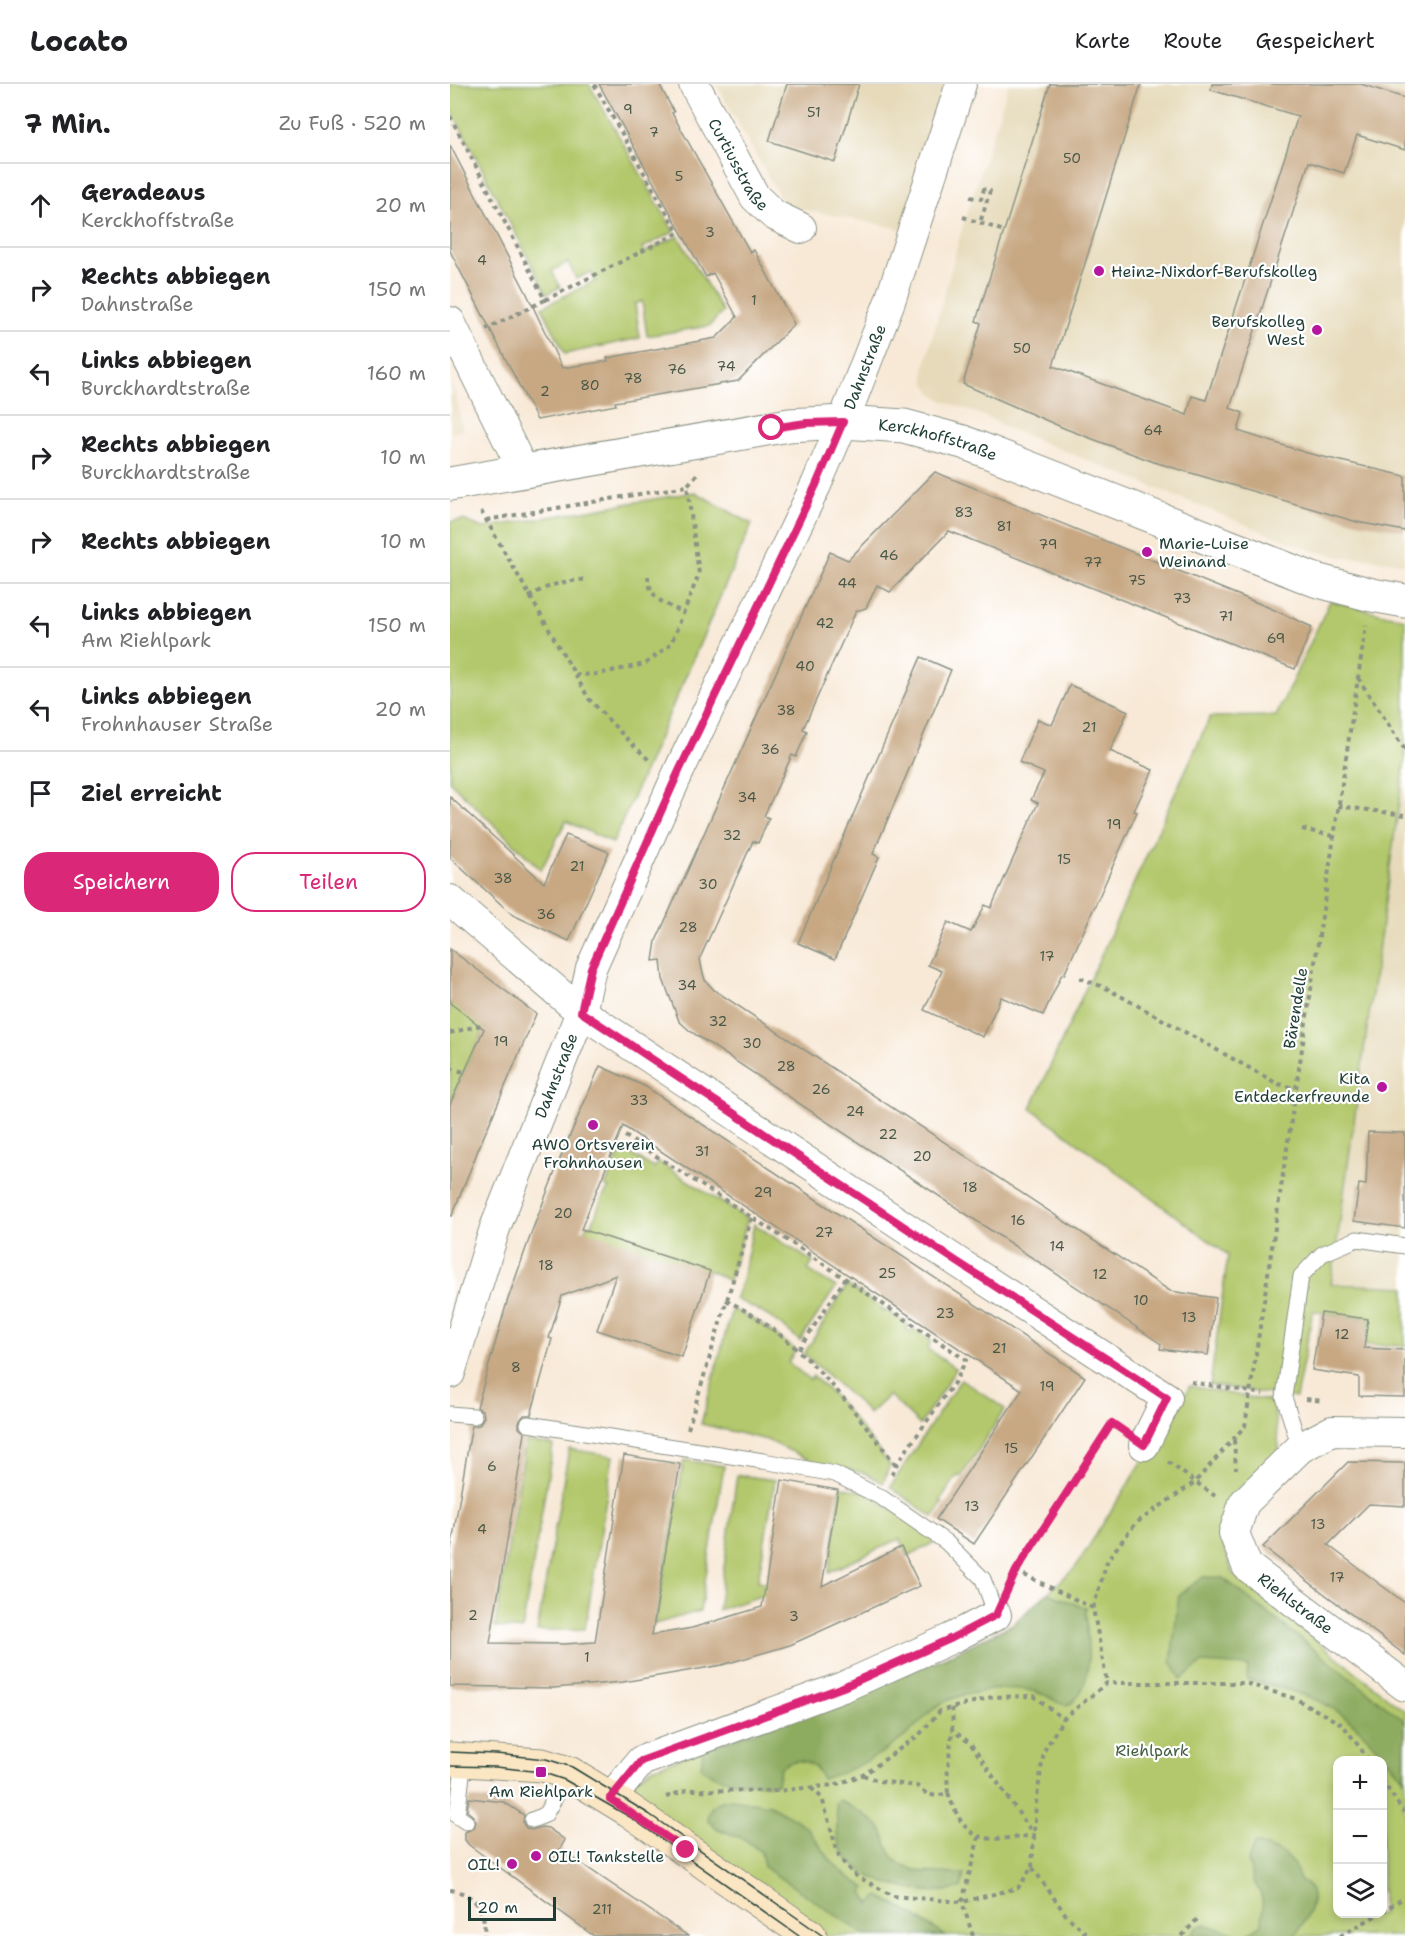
<!DOCTYPE html>
<html lang="de">
<head>
<meta charset="utf-8">
<style>
  body { margin:0; font-family:"Shantell Sans",sans-serif; background:#f2f2f2; color:#202124 }
  .controls { position:absolute; right:18px; bottom:18px; display:grid; overflow:hidden; border-radius:12px; box-shadow:0 3px 9px #0003 }
  .controls button { width:54px; height:54px; display:grid; place-items:center; padding:0; border:0; border-bottom:2px solid #e0e0e0; background:#fff; color:#202124; font:30px sans-serif }
  .scale { position:absolute; left:18px; bottom:15px; width:88px; box-sizing:border-box; padding-left:6px; border:3px solid #1f3d34; border-top:0; font-size:16px; line-height:21px; white-space:nowrap; color:#1f3d34; -webkit-text-stroke:4px #fff; paint-order:stroke }
  .stop { position:absolute; width:18px; height:18px; margin:-14px; border:4px solid #db2777; border-radius:50%; background:#fff }
  .stop.end { background:#db2777; border-color:#fff; box-shadow:0 2px 6px #0008 }
  .list { margin:0; padding:0; list-style:none }
  h2 { display:flex; justify-content:space-between; align-items:center; height:78px; margin:0; padding:0 24px; font-size:26px }
  h2 small { font-size:20px; font-weight:400; color:#757577 }
  .list li { display:grid; grid-template-columns:39px 1fr auto; gap:18px; align-items:center; box-sizing:border-box; height:84px; padding:0 24px; border-top:2px solid #e0e0e0 }
  .list b { display:block; font-size:22px; white-space:nowrap }
  .list p { margin:0; font-size:20px; white-space:nowrap; color:#757577 }
  .list em { font-size:20px; font-style:normal; color:#757577 }
  .actions { display:flex; gap:12px; padding:18px 24px }
  .actions a { flex:1; padding:14px 0; border:2px solid #db2777; border-radius:24px; text-align:center; font-size:21px; color:#db2777 }
  .actions .main { background:#db2777; color:#fff }
  .icon { flex:none; width:33px; height:33px; fill:none; stroke:currentColor; stroke-width:2; stroke-linecap:round; stroke-linejoin:round }
  .map { position:relative; flex:none; width:955px; height:1852px; overflow:hidden }
  header { display:flex; align-items:center; gap:36px; box-sizing:border-box; height:84px; padding:0 30px; background:#fff; border-bottom:2px solid #e0e0e0 }
  header strong { font-size:28px }
  nav { display:flex; gap:33px; margin-inline-start:auto; font-size:21px }
  main { display:flex }
  aside { flex:1; background:#fff }
  .map>svg:first-child { display:block }
  .built { fill:#e6daba }
  .green { fill:#b3c86c; stroke:#698250; stroke-width:1.5; fill-rule:evenodd }
  .forest { fill:#8eac60; stroke:#56744a; stroke-width:1.5 }
  .building { fill:#c7a883 }
  .lines { fill:none; stroke-linecap:round; stroke-linejoin:round }
  .service-casing { stroke:#8c9386; stroke-width:17 }
  .minor-casing { stroke:#8c9386; stroke-width:32 }
  .tertiary-casing { stroke:#8c9386; stroke-width:35 }
  .secondary-casing { stroke:#8c9386; stroke-width:35 }
  .path { stroke:#8c9386; stroke-width:4; stroke-dasharray:4.5 4.5; stroke-linecap:butt }
  .service { stroke:#fff; stroke-width:15 }
  .minor { stroke:#fff; stroke-width:30 }
  .tertiary { stroke:#fff; stroke-width:33 }
  .secondary { stroke:#fbe6c4; stroke-width:33 }
  .tram { stroke:#1f3d34; stroke-width:1.5 }
  .route { stroke:#db2777; stroke-width:8 }
  .poi-dot { fill:#b5179e; stroke:#fff; stroke-width:2 }
  .labels { text-anchor:middle; stroke-width:4.5; stroke-linejoin:round; paint-order:stroke }
  .number-label { font-size:14px; fill:#495848 }
  .street-label { font-size:16px; fill:#1f3d34; stroke:#fff }
  .poi-label { font-size:16px; fill:#1f3d34; stroke:#fff; text-anchor:start }
  .park-label { font-size:16px; fill:#446042; stroke:#fff }
</style>
</head>
<body>
<header>
<strong>Locato</strong>
<nav><a>Karte</a><a>Route</a><a>Gespeichert</a></nav>
</header>
<main>
<aside>
<h2>7 Min.<small>Zu Fuß · 520 m</small></h2>
<ul class="list">
<li><svg class="icon" aria-label="ahead" viewBox="0 0 24 24"><path d="M12 20V5M6 11l6-6 6 6"/></svg><div><b>Geradeaus</b><p>Kerckhoffstraße</p></div><em>20 m</em></li>
<li><svg class="icon" aria-label="right" viewBox="0 0 24 24"><path d="M7 20v-9h11M14 6l5 5-5 5"/></svg><div><b>Rechts abbiegen</b><p>Dahnstraße</p></div><em>150 m</em></li>
<li><svg class="icon" aria-label="left" viewBox="0 0 24 24"><path d="M17 20v-9H6M10 6l-5 5 5 5"/></svg><div><b>Links abbiegen</b><p>Burckhardtstraße</p></div><em>160 m</em></li>
<li><svg class="icon" aria-label="right" viewBox="0 0 24 24"><path d="M7 20v-9h11M14 6l5 5-5 5"/></svg><div><b>Rechts abbiegen</b><p>Burckhardtstraße</p></div><em>10 m</em></li>
<li><svg class="icon" aria-label="right" viewBox="0 0 24 24"><path d="M7 20v-9h11M14 6l5 5-5 5"/></svg><div><b>Rechts abbiegen</b></div><em>10 m</em></li>
<li><svg class="icon" aria-label="left" viewBox="0 0 24 24"><path d="M17 20v-9H6M10 6l-5 5 5 5"/></svg><div><b>Links abbiegen</b><p>Am Riehlpark</p></div><em>150 m</em></li>
<li><svg class="icon" aria-label="left" viewBox="0 0 24 24"><path d="M17 20v-9H6M10 6l-5 5 5 5"/></svg><div><b>Links abbiegen</b><p>Frohnhauser Straße</p></div><em>20 m</em></li>
<li><svg class="icon" aria-label="arrive" viewBox="0 0 24 24"><path d="M6 21V4h12l-3 4 3 4H6"/></svg><div><b>Ziel erreicht</b></div></li>
</ul>
<div class="actions"><a class="main">Speichern</a><a>Teilen</a></div>
</aside>
<div class="map">
<svg width="955" height="1852" viewBox="0 0 955 1852">
  <rect width="100%" height="100%" fill="#fff"/>
  <filter id="ink" filterUnits="userSpaceOnUse"><feTurbulence type="fractalNoise" baseFrequency=".0167" numOctaves="2"/><feDisplacementMap in="SourceGraphic" scale="12" xChannelSelector="R" yChannelSelector="G"/><feConvolveMatrix kernelMatrix="1 2 1 2 8 2 1 2 1" color-interpolation-filters="sRGB"/></filter>
  <filter id="wash" filterUnits="userSpaceOnUse"><feTurbulence type="fractalNoise" baseFrequency=".008" numOctaves="4" result="noise"/><feDisplacementMap in="SourceGraphic" scale="24" xChannelSelector="R" yChannelSelector="G"/><feGaussianBlur stdDeviation="1.35" result="paint"/><feColorMatrix in="noise" values="0 0 0 0 0 0 0 0 0 0 0 0 0 0 0 0 0 1.4 0 .05"/><feComposite in="paint" operator="in"/></filter>
  <g filter="url(#wash)">
    <rect width="100%" height="100%" fill="#f8e9d7"/>
    <!-- built -->
    <g class="built">
      <path d="M266 0H510L457 146 335 122Z"/>
      <path d="M559 0H955V480L918 474 889 473 849 462 555 343 537 333 494 317 484 311 475 298 474 284 514 138Z"/>
      <path d="M0 298 5 308 13 346 0 349Z"/>
      <path d="M955 676V1203L881 1200 894 1108Z"/>
    </g>
    <!-- green -->
    <g class="green">
      <path d="M0 0H139L224 148 192 164 194 169 228 152 273 228 259 242 197 252 192 217 185 220 190 254 115 270 92 223 145 197 141 188 126 195 118 178 102 187 110 203 97 210 0 23Z"/>
      <path d="M245 408 302 440 163 759 116 737 91 786 0 698V438L13 436 33 444Z"/>
      <path d="M880 517 955 535V676L881 1200 955 1203V1262L916 1261 919 1235 863 1227 846 1314 760 1301 778 1171 581 1024 760 633 826 632Z"/>
      <path d="M0 918 36 941 0 1020Z"/>
      <path d="M172 1065 204 1084 209 1078 298 1135 279 1197 260 1187 129 1161 137 1140 142 1141 151 1116 159 1104 155 1102Z"/>
      <path d="M304 1140 363 1178 358 1186 386 1203 350 1257C331 1239 309 1225 285 1215L291 1200Z"/>
      <path d="M397 1201 432 1224 431 1226 433 1228 435 1226 458 1240 456 1245 461 1248 463 1245 481 1256 478 1265 506 1285 470 1341 439 1311 419 1330 403 1314 354 1270Z"/>
      <path d="M282 1225 306 1237 346 1266 338 1278 360 1296 363 1292 389 1317 440 1381 433 1399 415 1389 364 1378 317 1356 251 1340Z"/>
      <path d="M511 1295 555 1325 511 1393 507 1392 490 1417 493 1419 483 1433 440 1403Z"/>
      <path d="M740 1302 823 1318 830 1369 770 1452 783 1490 955 1627V1852H364L173 1703 202 1684 365 1626 496 1573 563 1540 625 1484ZM888 1676H932V1830H888Z"/>
      <path d="M76 1357 103 1361 72 1546 45 1543Z"/>
      <path d="M119 1365 163 1372 135 1545 87 1547Z"/>
      <path d="M234 1376 274 1382 250 1527 205 1540Z"/>
      <path d="M287 1391 325 1396 308 1497 319 1499 317 1510 268 1526Z"/>
      <path d="M391 1403 415 1408 489 1456 458 1472 449 1455 379 1488Z"/>
    </g>
    <!-- forest -->
    <g class="forest">
      <path d="M753 1493 773 1494 955 1637 954 1695C931 1669 907 1637 877 1621 852 1608 824 1602 797 1596L798 1582 752 1579 731 1595 721 1577 729 1511Z"/>
      <path d="M598 1509 636 1524C636 1552 646 1596 624 1617 617 1623 611 1621 604 1616 577 1599 545 1604 515 1611 481 1618 477 1634 453 1654 427 1674 403 1686 372 1695 366 1676 346 1671 330 1684L327 1700C301 1699 272 1700 251 1684L253 1665 365 1626 496 1573 563 1540Z"/>
      <path d="M282 1715 320 1721 345 1735 358 1745 381 1777 397 1792 416 1804 413 1808 420 1820 429 1812 450 1823 496 1852H417L314 1783 311 1768 294 1755 268 1745 258 1737C258 1721 267 1716 282 1715Z"/>
      <path d="M389 1716C403 1725 420 1731 431 1745 436 1752 436 1763 441 1770 453 1792 492 1789 514 1790L511 1804C477 1815 401 1799 389 1760 385 1748 389 1734 385 1719Z"/>
      <path d="M805 1759C817 1763 834 1767 842 1778 846 1783 846 1790 850 1795 853 1798 858 1801 860 1805 868 1820 852 1841 844 1852H795L812 1840 813 1823 811 1810 804 1798 798 1777Z"/>
      <path d="M755 1840 792 1852H741L747 1843Z"/>
    </g>
    <g id="blocks">
      <!-- building -->
      <g class="building">
        <path d="M149 0H209L224 28 222 29 300 168 304 166 344 240 288 297 165 318 166 321 87 336 0 167V61L76 208 112 284 158 277 157 274 266 254 287 233 263 189 256 193Z"/>
        <path d="M337 0H409L385 78 319 57Z"/>
        <path d="M600 0H691L603 282 737 331 742 312 756 316 848 32 761 6 762 0H911L955 14V66L907 51 894 89 859 78 780 324 793 329 788 347 857 369 955 392V447L907 438 704 378 616 345 513 300 531 239 526 237Z"/>
        <path d="M485 388 820 524 862 543 845 585 499 447 440 508 427 501 416 524 406 527 353 645 357 647 346 673 342 671 314 732 319 734 308 759 303 757 250 874 252 886 255 896 264 906 720 1207 766 1214 758 1271 710 1265 711 1260 658 1224 240 947 229 937 213 895 211 876 203 877 206 857 380 468 398 476Z"/>
        <path d="M471 573 501 586 423 770 429 773 385 875 348 859Z"/>
        <path d="M620 601 678 627 660 667 703 686 684 727 687 728 614 891 612 890 593 931 551 913 533 953 474 926 492 887 478 881 498 838 521 848 535 821 541 824 588 719 581 716 594 689 569 678 588 635 602 641Z"/>
        <path d="M0 713 94 799 116 751 159 768 119 857 63 831 0 774Z"/>
        <path d="M0 865 86 930 28 1066 2 1132H0V1020L34 945 0 919Z"/>
        <path d="M150 982 196 1003 635 1293 524 1460 486 1435 572 1306 173 1042 131 1145 260 1187 232 1273 147 1246 166 1191 112 1212 99 1254 102 1255 81 1331H74L69 1338V1344L75 1349 40 1559 114 1560 145 1558 174 1371 230 1380 202 1551 242 1544 312 1523 332 1396 388 1406 372 1502 451 1463 470 1502 340 1561 272 1581 173 1598 103 1604 0 1602V1471L21 1346 22 1342 29 1341 34 1333 33 1327 27 1323 57 1218 82 1147 112 1070Z"/>
        <path d="M918 1048 955 1049V1144L904 1137 909 1100 916 1101Z"/>
        <path d="M871 1229 918 1235 914 1264 955 1266V1313L909 1312V1293L862 1286Z"/>
        <path d="M898 1378 955 1379V1422L919 1420 878 1461 955 1519V1571L813 1463Z"/>
        <path d="M19 1714 54 1718 74 1731 73 1739 76 1744 81 1746 92 1743 98 1744 115 1756 110 1765 238 1852H144L19 1761 15 1756V1748L24 1744 26 1738 24 1733 17 1727Z"/>
      </g>
    </g>
  </g>
  <g filter="url(#ink)">
    <use href="#blocks" fill-opacity="0" stroke="#8c9386" stroke-width="1.5"/>
    <g class="lines">
      <defs>
        <g id="service">
          <path d="M0 1330 24 1332"/>
          <path d="M78 1340 313 1377 385 1390 432 1414 496 1458 533 1495 546 1531"/>
          <path d="M850 1364 834 1313 851 1192 872 1170 907 1155 955 1162"/>
          <path d="M14 1675 7 1732 16 1738"/>
          <path d="M82 1736 95 1731 119 1689"/>
        </g>
        <g id="minor">
          <path id="s1" d="M244 0 305 113 324 131 351 144"/>
          <path d="M0 238 73 386"/>
          <path d="M0 816 131 928 506 1177 717 1314 694 1361"/>
          <path id="s2" d="M0 1289 45 1144 131 928 141 884 229 687 366 401 393 338 440 217 511 0"/>
          <path id="s3" d="M955 1348 882 1347 850 1364 794 1419 784 1449 797 1482 955 1602"/>
          <path d="M160 1715 191 1677 393 1603 502 1554 546 1531"/>
        </g>
        <g id="tertiary">
          <path id="s4" d="M0 400 339 341 393 338 454 342 513 358 865 496 922 511 955 517"/>
        </g>
        <path id="secondary" d="M0 1675 92 1681 119 1689 179 1726 360 1852"/>
      </defs>
      <!-- service casing -->
      <use href="#service" class="service-casing"/>
      <!-- minor casing -->
      <use href="#minor" class="minor-casing"/>
      <!-- tertiary casing -->
      <use href="#tertiary" class="tertiary-casing"/>
      <!-- secondary casing -->
      <use href="#secondary" class="secondary-casing"/>
      <!-- path -->
      <g class="path">
        <path d="M0 32 95 216 36 245"/>
        <path d="M520 113 531 115 534 105 540 107 530 139"/>
        <path d="M513 133 554 147"/>
        <path d="M95 216 228 149 144 0"/>
        <path d="M31 427 139 615 173 651 200 677"/>
        <path d="M36 436 237 402"/>
        <path d="M198 492C199 515 216 521 235 529"/>
        <path d="M79 513C100 499 114 498 138 495"/>
        <path d="M125 591 148 590 195 580 221 560 249 490 237 402 247 390"/>
        <path d="M908 594 955 666"/>
        <path d="M888 722 955 731"/>
        <path d="M852 745 883 752"/>
        <path d="M630 894 656 904 828 1000 845 1004"/>
        <path d="M0 949 35 940"/>
        <path d="M0 984 14 988"/>
        <path d="M175 1052 354 1167 516 1276 506 1296 446 1381 440 1394"/>
        <path d="M276 1216C351 1254 396 1316 446 1381"/>
        <path d="M349 1265 395 1195"/>
        <path d="M741 1298 813 1310"/>
        <path d="M856 1315 873 1317"/>
        <path d="M238 1345 302 1133"/>
        <path d="M784 1356 786 1385"/>
        <path d="M718 1378 765 1412"/>
        <path d="M566 1487 643 1524 657 1599"/>
        <path d="M559 1503 566 1487 662 1339 670 1344"/>
        <path d="M643 1524 658 1475 686 1439 745 1398 795 1342 916 541"/>
        <path d="M413 1691 429 1697 467 1702 477 1710 486 1712 498 1709C495 1680 505 1651 502 1622"/>
        <path d="M932 1696 950 1723 955 1728"/>
        <path d="M361 1704 372 1714 389 1773 403 1790 443 1812 512 1818 568 1804 582 1783 616 1831 639 1852"/>
        <path d="M498 1709C517 1763 535 1757 584 1751L520 1659 502 1646"/>
        <path d="M216 1713 237 1706 326 1707 384 1701 413 1691 469 1651 490 1627 542 1613 584 1612 613 1635"/>
        <path d="M582 1783 586 1719 594 1667 613 1635 657 1599H795L846 1615 893 1641 919 1676"/>
        <path d="M0 1806C25 1809 37 1827 34 1852"/>
        <path d="M932 1828 955 1813"/>
        <path d="M523 1852 512 1818 529 1752"/>
        <path d="M732 1852 749 1833"/>
        <path d="M890 1852 929 1830"/>
      </g>
      <!-- service -->
      <use href="#service" class="service"/>
      <!-- minor -->
      <use href="#minor" class="minor"/>
      <!-- tertiary -->
      <use href="#tertiary" class="tertiary"/>
      <!-- secondary -->
      <use href="#secondary" class="secondary"/>
      <!-- tram -->
      <g class="tram">
        <path d="M0 1668 46 1670 96 1675 122 1683 199 1730 373 1852"/>
        <path d="M0 1682 46 1683 91 1688 115 1696 180 1733 349 1852"/>
      </g>
    </g>
  </g>
  <g class="lines" filter="url(#ink)">
    <!-- route -->
    <path class="route" d="M236 1766 160 1715 191 1677 393 1603 502 1554 546 1531 566 1487 662 1339 694 1361 717 1314 506 1177 131 928 141 884 229 687 366 401 393 338 356 339 322 344"/>
  </g>
  <!-- markers -->
  <g class="poi-dot">
    <circle cx="649" cy="187" r="6"/>
    <circle cx="867" cy="246" r="6"/>
    <circle cx="697" cy="468" r="6"/>
    <circle cx="932" cy="1003" r="6"/>
    <circle cx="143" cy="1041" r="6"/>
    <rect x="85" y="1682" width="12" height="12" rx="3"/>
    <circle cx="86" cy="1772" r="6"/>
    <circle cx="62" cy="1780" r="6"/>
  </g>
  <g class="labels">
    <!-- number labels -->
    <g class="number-label">
      <text x="178" y="30">9</text>
      <text x="364" y="33">51</text>
      <text x="204" y="53">7</text>
      <text x="622" y="79">50</text>
      <text x="229" y="97">5</text>
      <text x="260" y="153">3</text>
      <text x="32" y="181">4</text>
      <text x="304" y="221">1</text>
      <text x="572" y="269">50</text>
      <text x="276" y="287">74</text>
      <text x="227" y="290">76</text>
      <text x="183" y="299">78</text>
      <text x="140" y="306">80</text>
      <text x="95" y="312">2</text>
      <text x="703" y="351">64</text>
      <text x="514" y="433">83</text>
      <text x="554" y="447">81</text>
      <text x="598" y="465">79</text>
      <text x="439" y="476">46</text>
      <text x="643" y="483">77</text>
      <text x="687" y="501">75</text>
      <text x="397" y="504">44</text>
      <text x="732" y="519">73</text>
      <text x="776" y="537">71</text>
      <text x="375" y="544">42</text>
      <text x="826" y="559">69</text>
      <text x="355" y="587">40</text>
      <text x="336" y="631">38</text>
      <text x="639" y="648">21</text>
      <text x="320" y="670">36</text>
      <text x="297" y="718">34</text>
      <text x="664" y="745">19</text>
      <text x="282" y="756">32</text>
      <text x="614" y="780">15</text>
      <text x="127" y="787">21</text>
      <text x="53" y="799">38</text>
      <text x="258" y="805">30</text>
      <text x="96" y="835">36</text>
      <text x="238" y="848">28</text>
      <text x="597" y="877">17</text>
      <text x="237" y="906">34</text>
      <text x="268" y="942">32</text>
      <text x="51" y="962">19</text>
      <text x="302" y="964">30</text>
      <text x="336" y="987">28</text>
      <text x="371" y="1010">26</text>
      <text x="189" y="1021">33</text>
      <text x="405" y="1032">24</text>
      <text x="438" y="1055">22</text>
      <text x="252" y="1072">31</text>
      <text x="472" y="1077">20</text>
      <text x="520" y="1108">18</text>
      <text x="313" y="1113">29</text>
      <text x="113" y="1134">20</text>
      <text x="568" y="1141">16</text>
      <text x="374" y="1153">27</text>
      <text x="607" y="1167">14</text>
      <text x="96" y="1186">18</text>
      <text x="437" y="1194">25</text>
      <text x="650" y="1195">12</text>
      <text x="691" y="1221">10</text>
      <text x="495" y="1234">23</text>
      <text x="739" y="1238">13</text>
      <text x="892" y="1255">12</text>
      <text x="549" y="1269">21</text>
      <text x="66" y="1288">8</text>
      <text x="597" y="1307">19</text>
      <text x="561" y="1369">15</text>
      <text x="42" y="1387">6</text>
      <text x="522" y="1427">13</text>
      <text x="868" y="1445">13</text>
      <text x="32" y="1450">4</text>
      <text x="887" y="1498">17</text>
      <text x="23" y="1536">2</text>
      <text x="344" y="1537">3</text>
      <text x="137" y="1578">1</text>
      <text x="152" y="1830">211</text>
    </g>
    <!-- street labels -->
    <g class="street-label">
      <text dy="6" stroke="none"><textPath href="#s1" startOffset="92">Curtiusstraße</textPath></text>
      <text dy="6" stroke="none"><textPath href="#s2" startOffset="1090">Dahnstraße</textPath></text>
      <text dy="6" stroke="none"><textPath href="#s4" startOffset="495">Kerckhoffstraße</textPath></text>
      <text transform="translate(845 924) rotate(-81)" y="6">Bärendelle</text>
      <text dy="6" stroke="none"><textPath href="#s2" startOffset="316">Dahnstraße</textPath></text>
      <text dy="6" stroke="none"><textPath href="#s3" startOffset="316">Riehlstraße</textPath></text>
    </g>
    <!-- poi labels -->
    <g class="poi-label">
      <text x="661" y="193">Heinz-Nixdorf-Berufskolleg</text>
      <text x="855" y="243" text-anchor="end">Berufskolleg<tspan x="855" dy="18">West</tspan></text>
      <text x="709" y="465">Marie-Luise<tspan x="709" dy="18">Weinand</tspan></text>
      <text x="920" y="1000" text-anchor="end">Kita<tspan x="920" dy="18">Entdeckerfreunde</tspan></text>
      <text x="143" y="1066" text-anchor="middle">AWO Ortsverein<tspan x="143" dy="18">Frohnhausen</tspan></text>
      <text x="91" y="1713" text-anchor="middle">Am Riehlpark</text>
      <text x="98" y="1778">OIL! Tankstelle</text>
      <text x="50" y="1786" text-anchor="end">OIL!</text>
    </g>
    <!-- park labels -->
    <g class="park-label">
      <text x="702" y="1672">Riehlpark</text>
    </g>
  </g>
</svg>
<div class="controls">
<button>+</button>
<button>−</button>
<button><svg class="icon" aria-label="layers" viewBox="0 0 24 24"><path d="M12 4l9 5-9 5-9-5zM3 14l9 5 9-5"/></svg></button>
</div>
<div class="scale">20 m</div>
<div class="stop" style="left:322px;top:344px"></div>
<div class="stop end" style="left:236px;top:1766px"></div>
</div>
</main>
</body>
</html>
